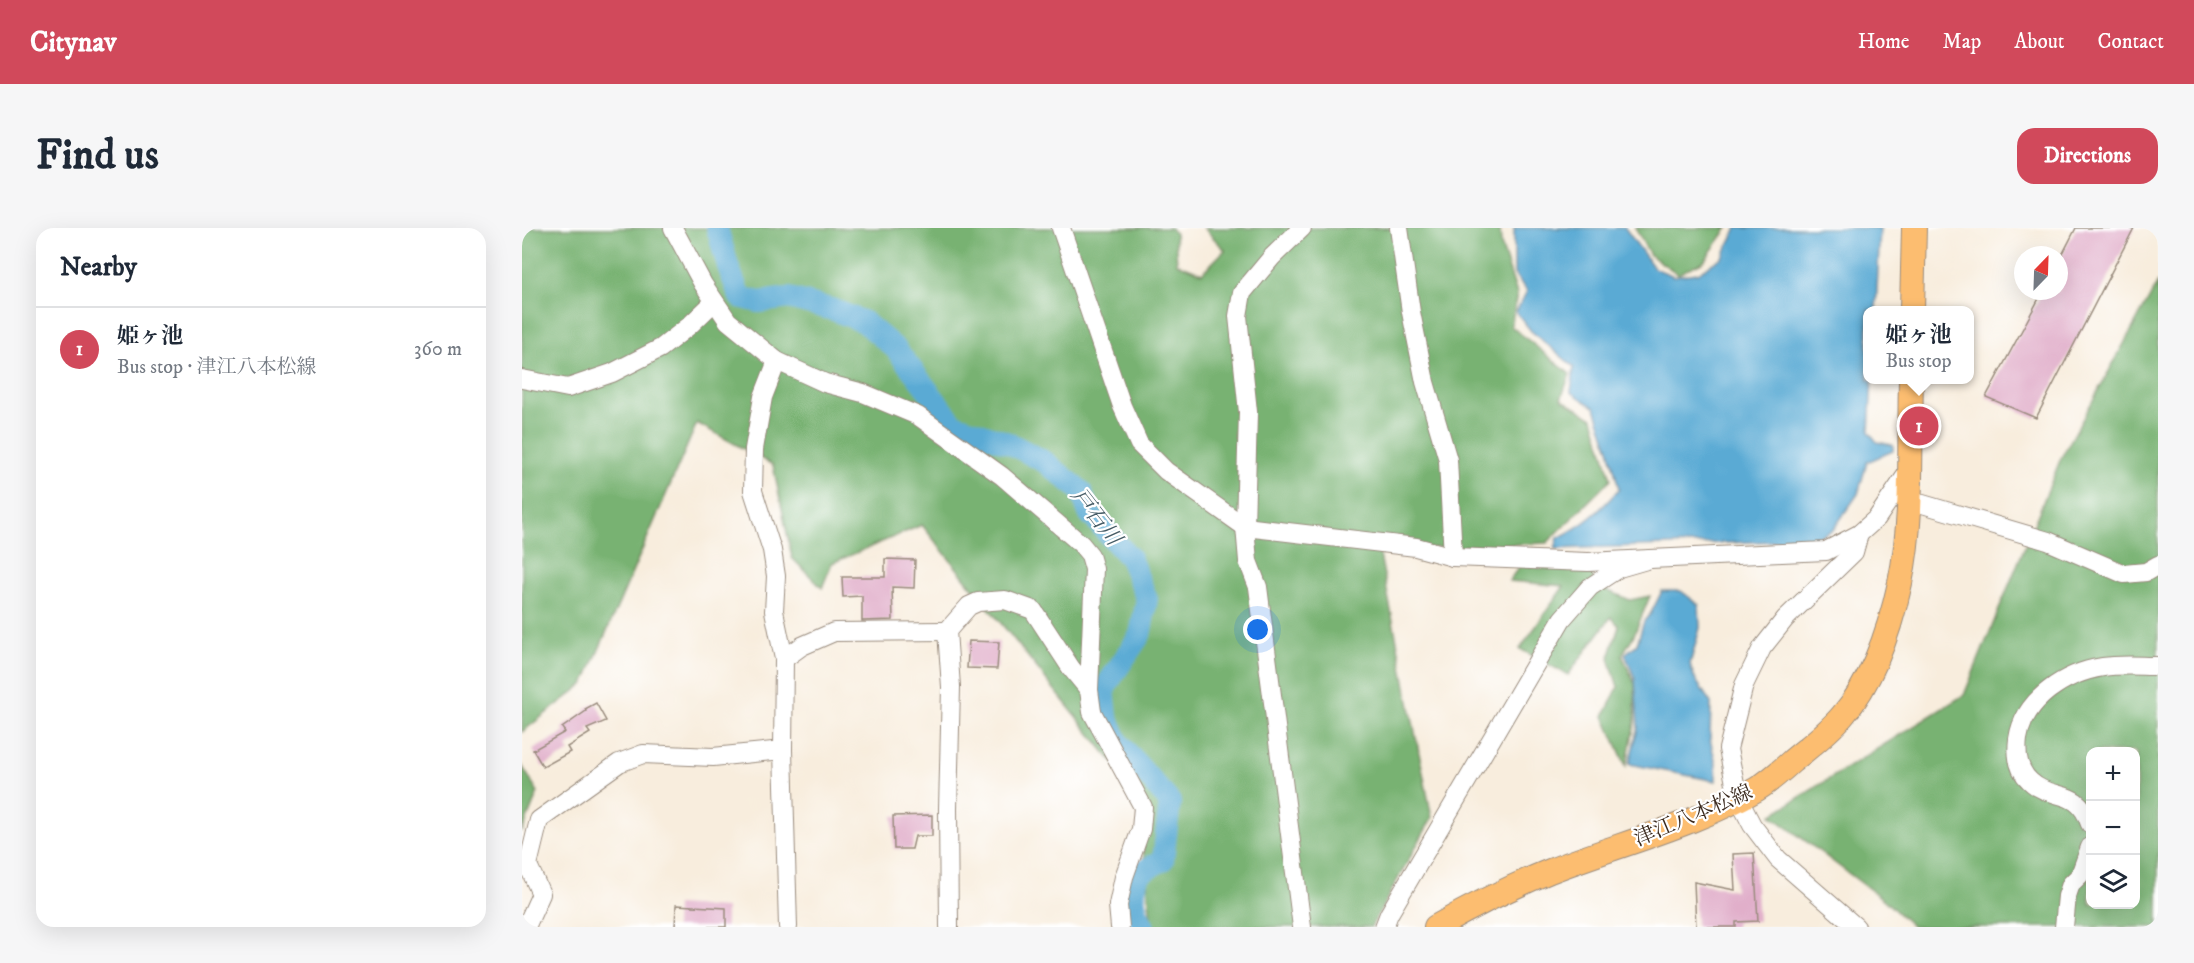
<!DOCTYPE html>
<html lang="en">
<head>
<meta charset="utf-8">
<style>
  body { margin:0; font-family:"IM FELL DW Pica","Noto Serif JP",serif; background:#f6f6f7; color:#1f2937 }
  .controls { position:absolute; right:18px; bottom:18px; display:grid; overflow:hidden; border-radius:12px; box-shadow:0 6px 24px #0002 }
  .controls button { width:54px; height:54px; display:grid; place-items:center; padding:0; border:0; border-bottom:2px solid #e0e1e3; background:#fff; color:#1f2937; font:30px sans-serif }
  .compass { position:absolute; left:1492px; top:18px; width:54px; height:54px; border-radius:50%; background:#fff; box-shadow:0 6px 24px #0002; rotate:23deg }
  .you { position:absolute; left:736px; top:402px; width:21px; height:21px; margin:-15px; border:4px solid #fff; border-radius:50%; background:#1a73e8; box-shadow:0 0 0 9px #1a73e833 }
  .badge { display:grid; place-items:center; width:39px; height:39px; border-radius:50%; background:#d1495b; color:#fff; font-size:20px; font-weight:700 }
  .pin { position:absolute; translate:-50% -50%; border:3px solid #fff; box-shadow:0 2px 6px #0006 }
  .popup { position:absolute; left:1341px; top:78px; width:111px; height:78px; box-sizing:border-box; display:grid; place-content:center; border-radius:12px; background:#fff; filter:drop-shadow(0 2px 4px #0005); font-size:20px; white-space:nowrap; color:#747a83 }
  .popup b { font-size:22px; color:#1f2937 }
  .popup::after { content:''; position:absolute; left:50%; top:100%; margin-left:-12px; border:12px solid transparent; border-top-color:#fff }
  .list { margin:0; padding:0; list-style:none }
  h2 { display:flex; justify-content:space-between; align-items:center; height:78px; margin:0; padding:0 24px; font-size:26px }
  h2 small { font-size:20px; font-weight:400; color:#747a83 }
  .list li { display:grid; grid-template-columns:39px 1fr auto; gap:18px; align-items:center; box-sizing:border-box; height:84px; padding:0 24px; border-top:2px solid #e0e1e3 }
  .list b { display:block; font-size:22px; white-space:nowrap }
  .list p { margin:0; font-size:20px; white-space:nowrap; color:#747a83 }
  .list em { font-size:20px; font-style:normal; color:#747a83 }
  .icon { flex:none; width:33px; height:33px; fill:none; stroke:currentColor; stroke-width:2; stroke-linecap:round; stroke-linejoin:round }
  .map { position:relative; flex:none; width:1636px; height:699px; overflow:hidden; border-radius:18px }
  header { display:flex; align-items:center; gap:36px; box-sizing:border-box; height:84px; padding:0 30px; background:#d1495b; color:#fff }
  header strong { font-size:28px }
  nav { display:flex; gap:33px; margin-inline-start:auto; font-size:21px }
  .intro { display:flex; align-items:center; justify-content:space-between; box-sizing:border-box; height:144px; padding:0 36px }
  h1 { margin:0; font-size:42px }
  .button { padding:15px 27px; border-radius:18px; background:#d1495b; color:#fff; font-size:21px; font-weight:700 }
  main { display:flex; gap:36px; padding:0 36px }
  aside { flex:1; background:#fff; border-radius:18px; box-shadow:0 6px 24px #0002 }
  .map>svg:first-child { display:block }
  .forest { fill:#78b272; stroke:#5a6e48; stroke-width:1.5; fill-rule:evenodd }
  .water { fill:#5aaad4; stroke:#4a6a79; stroke-width:1.5 }
  .lines { fill:none; stroke-linecap:round; stroke-linejoin:round }
  .river { stroke:#5aaad4; stroke-width:22 }
  .building { fill:#e1afca }
  .minor-casing { stroke:#9a8c7e; stroke-width:20 }
  .major-casing { stroke:#9a8c7e; stroke-width:26 }
  .minor { stroke:#fff; stroke-width:18 }
  .major { stroke:#fcbd6f; stroke-width:24 }
  .labels { text-anchor:middle; stroke-width:4.5; stroke-linejoin:round; paint-order:stroke }
  .street-label { font-size:21px; fill:#3b2a1e; stroke:#fff }
  .water-label { font-size:22px; font-style:italic; fill:#475d67; stroke:#fff }
</style>
</head>
<body>
<header>
<strong>Citynav</strong>
<nav><a>Home</a><a>Map</a><a>About</a><a>Contact</a></nav>
</header>
<div class="intro"><h1>Find us</h1><a class="button">Directions</a></div>
<main>
<aside>
<h2>Nearby<small></small></h2>
<ul class="list">
<li><span class="badge">1</span><div><b>姫ヶ池</b><p>Bus stop · 津江八本松線</p></div><em>360 m</em></li>
</ul>
</aside>
<div class="map">
<svg width="1636" height="699" viewBox="0 0 1636 699">
  <rect width="100%" height="100%" fill="#fff"/>
  <filter id="ink" filterUnits="userSpaceOnUse"><feTurbulence type="fractalNoise" baseFrequency=".0167" numOctaves="2"/><feDisplacementMap in="SourceGraphic" scale="12" xChannelSelector="R" yChannelSelector="G"/><feConvolveMatrix kernelMatrix="1 2 1 2 8 2 1 2 1" color-interpolation-filters="sRGB"/></filter>
  <filter id="wash" filterUnits="userSpaceOnUse"><feTurbulence type="fractalNoise" baseFrequency=".008" numOctaves="4" result="noise"/><feDisplacementMap in="SourceGraphic" scale="24" xChannelSelector="R" yChannelSelector="G"/><feGaussianBlur stdDeviation="1.35" result="paint"/><feColorMatrix in="noise" values="0 0 0 0 0 0 0 0 0 0 0 0 0 0 0 0 0 1.4 0 .05"/><feComposite in="paint" operator="in"/></filter>
  <g filter="url(#wash)">
    <rect width="100%" height="100%" fill="#f8eddd"/>
    <!-- forest -->
    <g class="forest">
      <path d="M0 0H649L653 6 655 35 680 45 703 22 682 0H978L979 16 995 66 989 98 1048 146 1039 171 1071 190 1089 251 1025 315 857 322 910 590 849 699H630L614 563 400 297 310 335 300 360 270 330 251 237 175 195 62 456 0 504Z"/>
      <path d="M1113 0H1206L1182 33 1156 46 1128 27Z"/>
      <path d="M1636 54V699H1391L1362 672 1249 587 1442 467 1539 230ZM1568 524H1614V676H1568Z"/>
      <path d="M998 337 1070 343 1072 357 1108 372 1128 368 1112 407 1100 427 1113 456V495L1104 538 1082 488 1096 459 1087 430 1097 398 1089 389 1046 447 998 421 1042 358 987 353Z"/>
      <path d="M0 538 16 564 0 604Z"/>
    </g>
    <!-- water -->
    <g class="water">
      <path d="M992 0H1103L1132 40 1152 48 1176 45 1200 29 1215 0H1358L1354 82H1346V152H1350L1347 204 1355 214 1371 217V223L1345 234 1336 266 1311 302 1289 312 1033 321 1036 310C1062 297 1078 283 1097 261L1087 221 1073 180 1049 164 1052 139 1009 103 994 84 1005 63 992 46Z"/>
      <path d="M1140 363H1159L1177 377 1178 400 1168 436 1173 451 1189 475 1188 511 1194 536V553L1107 536 1116 499 1113 451 1103 426 1115 416 1122 393 1129 385Z"/>
    </g>
    <g class="lines">
      <!-- river -->
      <path class="river" d="M195 0 206 38 218 69 237 74 267 70 312 82 342 94 374 121 432 196 489 216 523 234 559 263 567 285 608 330 625 371 618 407 582 461 585 489 596 514 648 574 641 632 617 645C610 667 611 678 622 699"/>
    </g>
    <g id="blocks">
      <!-- building -->
      <g class="building">
        <path d="M1554 0H1612L1514 190 1464 169 1521 63H1537V33Z"/>
        <path d="M363 331 393 332 392 360 370 359 371 392 340 393V368L321 369 320 349H363Z"/>
        <path d="M447 413 477 414 475 441 445 440Z"/>
        <path d="M74 475 84 493 65 501 68 505 45 519 48 524 21 539 11 522 43 504 40 500 64 483 63 481Z"/>
        <path d="M410 587V608H393L390 621H372L371 588Z"/>
        <path d="M1232 625 1236 693 1214 694V699H1174L1172 654 1213 662 1211 626Z"/>
        <path d="M154 677 204 680V699H153Z"/>
      </g>
    </g>
  </g>
  <g filter="url(#ink)">
    <use href="#blocks" fill-opacity="0" stroke="#9a8c7e" stroke-width="1.5"/>
    <g class="lines">
      <defs>
        <g id="minor">
          <path d="M151 0 181 56 206 93 255 133 303 155 341 165 396 188 480 248 559 316 568 327 572 341 567 462 570 484 621 579 619 601 602 649 596 677 598 699"/>
          <path d="M539 0 600 178 617 216 644 243 723 299 894 319 931 329 1066 334 1128 331"/>
          <path d="M780 0 750 29 720 65 716 88 726 184 723 299 726 333 736 359 780 699"/>
          <path d="M877 0 889 84 903 154 926 232 931 329"/>
          <path d="M255 133 241 169 232 221 231 263 250 322 254 348 252 383 262 431 261 522 266 699"/>
          <path d="M0 151 46 160 90 145 139 120 167 98 192 74"/>
          <path d="M1387 272 1526 313 1602 346 1624 344 1636 337"/>
          <path d="M262 431 280 418 312 404 425 403"/>
          <path d="M1568 596C1556 558 1530 574 1508 553 1496 542 1494 527 1496 511 1502 471 1543 445 1581 439 1599 436 1618 438 1636 438"/>
          <path d="M4 699 19 666 6 637 17 592 97 535 121 526 191 529 261 522"/>
          <path d="M427 699 426 581 429 459 425 403 447 378 456 374 483 372 511 382 549 440 567 462"/>
          <path d="M862 699 867 686 1040 391 1068 359 1097 340 1128 331 1304 323 1337 306 1355 290 1387 243"/>
          <path d="M1334 699 1256 631 1230 597 1216 570 1206 521 1222 457 1240 420 1263 391 1332 324 1337 306"/>
          <path d="M1542 699 1545 668 1549 656 1558 647 1568 619"/>
        </g>
        <g id="major">
          <path d="M1390 82 1392 0"/>
          <path d="M914 699C951 678 989 659 1028 643 1097 616 1171 598 1235 561 1248 553 1259 543 1270 533 1288 518 1306 505 1321 487 1352 451 1368 401 1378 355 1392 289 1387 219 1389 152"/>
        </g>
      </defs>
      <!-- minor casing -->
      <use href="#minor" class="minor-casing"/>
      <!-- major casing -->
      <use href="#major" class="major-casing"/>
      <!-- minor -->
      <use href="#minor" class="minor"/>
      <!-- major -->
      <use href="#major" class="major"/>
    </g>
  </g>
  <g class="labels">
    <!-- street labels -->
    <g class="street-label">
      <text transform="translate(1171 587) rotate(-23)" y="7">津江八本松線</text>
    </g>
    <!-- water labels -->
    <g class="water-label">
      <text transform="translate(575 288) rotate(52)" y="8">戸石川</text>
    </g>
  </g>
</svg>
<div class="controls">
<button>+</button>
<button>−</button>
<button><svg class="icon" aria-label="layers" viewBox="0 0 24 24"><path d="M12 4l9 5-9 5-9-5zM3 14l9 5 9-5"/></svg></button>
</div>
<svg class="compass" viewBox="-18 -18 36 36"><path d="M0-13l5 13h-10z" fill="#e53935"/><path d="M0 13l5-13h-10z" fill="#747a83"/></svg>
<div class="you"></div>
<div class="pin badge" style="left:1397px;top:198px">1</div>
<div class="popup"><b>姫ヶ池</b>Bus stop</div>
</div>
</main>
</body>
</html>
